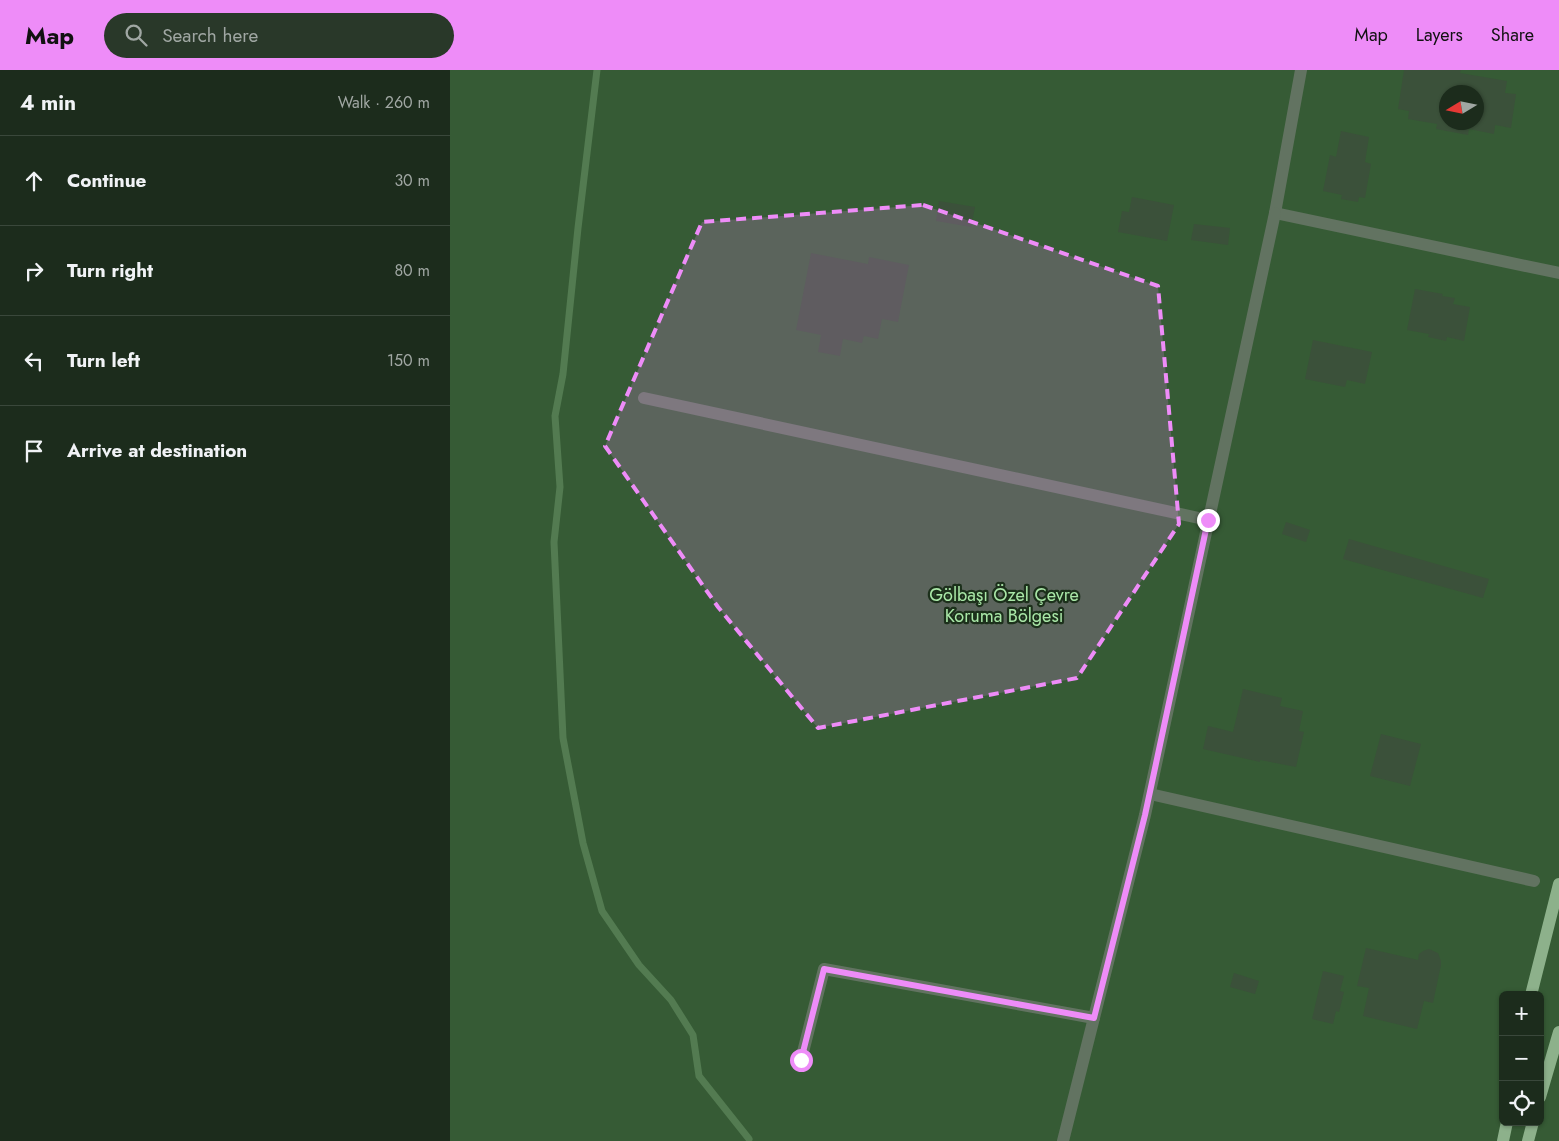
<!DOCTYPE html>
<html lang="en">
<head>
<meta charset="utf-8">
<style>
  body { margin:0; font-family:Jost,sans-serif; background:#293829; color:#f1f3f6 }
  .controls { position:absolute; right:15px; bottom:15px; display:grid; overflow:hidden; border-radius:8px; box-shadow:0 1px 4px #0004 }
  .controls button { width:45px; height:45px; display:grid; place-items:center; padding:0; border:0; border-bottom:1px solid #3a483b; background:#1c2c1c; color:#f1f3f6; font:25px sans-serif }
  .compass { position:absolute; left:989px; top:15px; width:45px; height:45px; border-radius:50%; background:#1c2c1c; box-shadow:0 1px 4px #0004; rotate:260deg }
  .stop { position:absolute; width:15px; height:15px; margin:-11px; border:4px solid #ee8cf8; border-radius:50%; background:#fff }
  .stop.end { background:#ee8cf8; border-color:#fff; box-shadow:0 1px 5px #0008 }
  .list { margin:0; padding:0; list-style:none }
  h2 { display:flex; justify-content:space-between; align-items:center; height:65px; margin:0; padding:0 20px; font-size:21px }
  h2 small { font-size:16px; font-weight:400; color:#a0a7a3 }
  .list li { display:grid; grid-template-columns:32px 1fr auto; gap:15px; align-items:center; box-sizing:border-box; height:90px; padding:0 20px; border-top:1px solid #3a483b }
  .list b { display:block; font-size:19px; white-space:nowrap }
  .list em { font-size:16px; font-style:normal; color:#a0a7a3 }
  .icon { flex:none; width:28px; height:28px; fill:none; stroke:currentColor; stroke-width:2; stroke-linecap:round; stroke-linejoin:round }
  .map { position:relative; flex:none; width:1109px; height:1071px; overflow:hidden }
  header { display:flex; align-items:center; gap:30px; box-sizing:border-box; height:70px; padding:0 25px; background:#ee8cf8; color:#111 }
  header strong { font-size:24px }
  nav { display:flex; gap:28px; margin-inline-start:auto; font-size:18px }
  .search { width:350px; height:45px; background:#293829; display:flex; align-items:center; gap:12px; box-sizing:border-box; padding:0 18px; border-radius:28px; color:#a0a7a3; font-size:19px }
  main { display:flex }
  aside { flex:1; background:#1c2c1c }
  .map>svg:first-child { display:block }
  .park { fill:#365b35; fill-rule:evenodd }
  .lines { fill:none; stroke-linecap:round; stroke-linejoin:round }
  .stream { stroke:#537b51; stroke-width:7 }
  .building { fill:#3b513a; fill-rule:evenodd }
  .minor { stroke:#627361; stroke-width:12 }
  .major { stroke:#8db18b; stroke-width:12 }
  .route { stroke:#ee8cf8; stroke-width:6 }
  .marked { fill:#ee8cf8; fill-opacity:0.2; stroke:#ee8cf8; stroke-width:4; stroke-dasharray:10 6; stroke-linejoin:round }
  .labels { text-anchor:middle; stroke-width:4.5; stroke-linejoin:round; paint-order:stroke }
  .park-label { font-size:18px; fill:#aae8a8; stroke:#1c301b }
</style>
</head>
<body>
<header>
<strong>Map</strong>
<div class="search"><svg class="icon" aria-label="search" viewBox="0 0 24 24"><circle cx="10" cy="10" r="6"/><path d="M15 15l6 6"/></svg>Search here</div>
<nav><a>Map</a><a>Layers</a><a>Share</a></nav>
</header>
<main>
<aside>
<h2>4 min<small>Walk · 260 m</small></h2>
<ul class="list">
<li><svg class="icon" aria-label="ahead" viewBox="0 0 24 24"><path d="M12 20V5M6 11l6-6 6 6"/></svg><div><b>Continue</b></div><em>30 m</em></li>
<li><svg class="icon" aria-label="right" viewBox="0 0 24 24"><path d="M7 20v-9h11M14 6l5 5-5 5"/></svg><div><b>Turn right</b></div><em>80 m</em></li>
<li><svg class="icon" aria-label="left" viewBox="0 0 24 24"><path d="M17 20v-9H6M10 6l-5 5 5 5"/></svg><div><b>Turn left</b></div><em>150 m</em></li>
<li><svg class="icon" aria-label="arrive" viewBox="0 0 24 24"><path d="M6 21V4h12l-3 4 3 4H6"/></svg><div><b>Arrive at destination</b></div></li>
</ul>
</aside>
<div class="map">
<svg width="1109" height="1071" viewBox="0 0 1109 1071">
  <rect width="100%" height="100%" fill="#263b25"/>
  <!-- park -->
  <path class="park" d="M0 0H1109V1071H0ZM996 22H1026V52H996ZM1053 925H1090V1052H1053Z"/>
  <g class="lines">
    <!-- stream -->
    <path class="stream" d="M147 0 128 158 113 304 105 346 110 417 104 472 113 668 133 773 152 841 189 895 221 930 243 965 249 1006 299 1069"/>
  </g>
  <!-- building -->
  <g class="building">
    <path d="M954 0H1011L1010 3 1057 11 1055 23 1066 24 1061 58 1045 55 1044 64 1019 59 1018 65 986 59 987 54 958 49 959 41 948 39ZM996 22H1026V52H996Z"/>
    <path d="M891 61 919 67 915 92 921 94 915 128 909 127 908 132 891 129 892 125 873 121 880 85 886 87Z"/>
    <path d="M682 127 724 135 717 171 668 162 672 141 679 142Z"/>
    <path d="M489 131 525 137 521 157 486 151Z"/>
    <path d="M744 154 780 158 778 175 741 170Z"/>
    <path d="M361 183 418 194 419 187 459 195 448 252 432 249 428 269 414 266 412 273 393 269 390 286 368 282 371 265 346 260Z"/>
    <path d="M965 219 993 224 992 226 1005 228 1003 234 1020 237 1014 271 997 267 996 271 978 267 979 264 957 260Z"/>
    <path d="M863 270 922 282 915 314 897 310 895 317 855 309Z"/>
    <path d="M836 452 860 460 856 472 832 464Z"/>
    <path d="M899 469 1039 509 1033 528 893 489Z"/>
    <path d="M793 619 832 628 830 636 853 641 849 661 854 662 846 697 810 690V692L753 679 758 656 783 662Z"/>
    <path d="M931 664 971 674 960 716 920 706Z"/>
    <path d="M916 878 968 890 969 884 973 881 979 879 988 883 991 891V895L983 933 974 931 967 959 913 946 919 918 907 916Z"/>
    <path d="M873 901 894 906 890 921 894 922 889 942 886 941 883 954 862 949Z"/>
    <path d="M784 903 809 911 805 924 780 917Z"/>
  </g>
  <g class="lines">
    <!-- minor -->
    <g class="minor">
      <path d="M851 0 825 143 1109 203"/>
      <path d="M194 328 758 450"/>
      <path d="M700 724 1084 811"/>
      <path d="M351 990 374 899 644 948"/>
      <path d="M613 1071 695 745 825 143"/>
    </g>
    <!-- major -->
    <g class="major">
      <path d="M1081 925 1109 814"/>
      <path d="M1090 1027 1109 962"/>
      <path d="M1053 1071 1057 1052"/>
      <path d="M1078 1071 1083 1052"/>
    </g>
  </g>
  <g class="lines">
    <!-- route -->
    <path class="route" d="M351 990 374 899 644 948 695 745 758 450"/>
  </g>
  <!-- marked area -->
  <path class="marked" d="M473 135 708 216 729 454 627 608 368 658 268 537 155 376 252 152Z"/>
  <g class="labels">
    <!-- park labels -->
    <g class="park-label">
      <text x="554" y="531">Gölbaşı Özel Çevre<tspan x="554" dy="21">Koruma Bölgesi</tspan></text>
    </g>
  </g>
</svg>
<div class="controls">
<button>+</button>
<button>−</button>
<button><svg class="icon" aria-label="locate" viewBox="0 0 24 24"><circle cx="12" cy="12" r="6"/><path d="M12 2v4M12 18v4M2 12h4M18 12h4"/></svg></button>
</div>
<svg class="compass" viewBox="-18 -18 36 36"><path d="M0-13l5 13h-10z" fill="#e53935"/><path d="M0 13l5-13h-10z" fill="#a0a7a3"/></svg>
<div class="stop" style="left:351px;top:990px"></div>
<div class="stop end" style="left:758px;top:450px"></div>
</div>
</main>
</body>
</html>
